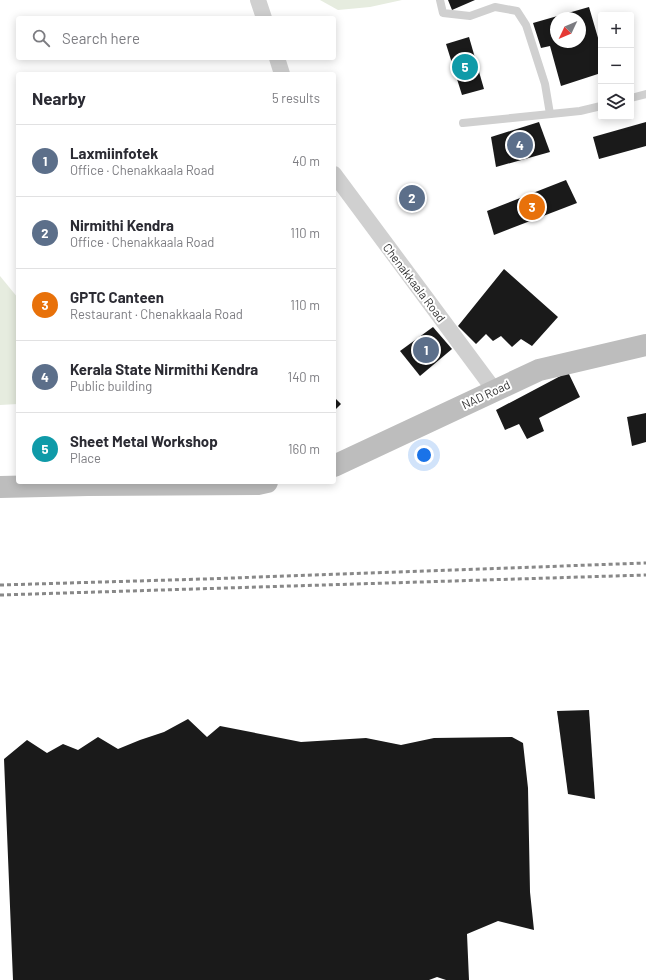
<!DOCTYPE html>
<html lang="en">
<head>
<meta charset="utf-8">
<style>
  body { margin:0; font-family:Barlow,sans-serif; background:#f7f7f7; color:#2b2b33 }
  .controls { position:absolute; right:12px; top:12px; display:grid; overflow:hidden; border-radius:4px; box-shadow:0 2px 10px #0003 }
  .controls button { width:36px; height:36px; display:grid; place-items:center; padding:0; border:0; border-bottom:1px solid #e1e1e2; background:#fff; color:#2b2b33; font:20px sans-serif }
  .compass { position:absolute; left:550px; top:12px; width:36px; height:36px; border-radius:50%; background:#fff; box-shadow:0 2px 10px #0003; rotate:226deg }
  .you { position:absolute; left:424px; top:455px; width:14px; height:14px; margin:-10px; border:3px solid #fff; border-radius:50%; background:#1a73e8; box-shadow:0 0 0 6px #1a73e833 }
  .badge { display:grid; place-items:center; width:26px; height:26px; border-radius:50%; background:#0b8043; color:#fff; font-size:13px; font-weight:700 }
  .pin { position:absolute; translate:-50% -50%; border:2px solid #fff; box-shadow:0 1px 4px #0006 }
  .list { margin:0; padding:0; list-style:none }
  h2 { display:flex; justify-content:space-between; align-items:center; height:52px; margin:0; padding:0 16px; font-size:17px }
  h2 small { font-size:13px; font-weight:400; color:#7c7c81 }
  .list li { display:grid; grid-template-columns:26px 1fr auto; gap:12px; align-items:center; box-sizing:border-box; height:72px; padding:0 16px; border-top:1px solid #e1e1e2 }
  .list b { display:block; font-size:15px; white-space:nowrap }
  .list p { margin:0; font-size:13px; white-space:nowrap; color:#7c7c81 }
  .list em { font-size:13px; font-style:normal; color:#7c7c81 }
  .icon { flex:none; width:22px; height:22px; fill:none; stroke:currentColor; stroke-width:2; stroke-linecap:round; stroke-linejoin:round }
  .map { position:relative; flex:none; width:646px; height:980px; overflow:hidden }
  .search { position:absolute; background:#fff; box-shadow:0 2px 10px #0003; left:16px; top:16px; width:320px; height:44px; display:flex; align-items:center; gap:10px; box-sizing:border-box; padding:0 14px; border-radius:4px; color:#7c7c81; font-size:15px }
  .panel { position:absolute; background:#fff; box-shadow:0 2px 10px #0003; left:16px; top:72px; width:320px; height:412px; border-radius:4px }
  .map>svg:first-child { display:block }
  .green { fill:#e6ecdf }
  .building { fill:#1a1a1a; fill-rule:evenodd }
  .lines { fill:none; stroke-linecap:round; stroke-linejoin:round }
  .lane { stroke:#d0d0d0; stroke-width:8 }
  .street { stroke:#d0d0d0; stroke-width:16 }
  .secondary { stroke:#bdbdbd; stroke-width:22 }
  .rail { stroke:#888; stroke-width:3; stroke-dasharray:4 3; stroke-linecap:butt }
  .labels { text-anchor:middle; stroke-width:4; stroke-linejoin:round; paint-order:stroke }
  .street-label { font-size:12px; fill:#333; stroke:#fff }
</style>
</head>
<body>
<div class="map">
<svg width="646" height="980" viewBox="0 0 646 980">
  <rect width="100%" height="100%" fill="#fff"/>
  <!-- green -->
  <g class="green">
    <path d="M320 0H402L370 7 338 10Z"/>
    <path d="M0 276 18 298V404L0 405Z"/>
  </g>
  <!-- building -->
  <g class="building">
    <path d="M448 0H475L452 10Z"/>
    <path d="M589 7 601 48V73L561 86 550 46 541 48 533 23ZM556 18H580V42H556Z"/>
    <path d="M469 37 484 89 462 95 446 44Z"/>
    <path d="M539 122 550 152 496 167 491 137Z"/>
    <path d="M646 122V146L599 159 593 137Z"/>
    <path d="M566 180 577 203 494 235 487 211Z"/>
    <path d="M504 269 558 317 532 346 521 339 512 347 501 336 493 341 486 334 476 344 458 326Z"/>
    <path d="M433 327 452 349 420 376 400 351Z"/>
    <path d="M568 372 580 397 539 418 544 431 527 439 519 424 505 430 496 410Z"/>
    <path d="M334 397 341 404 334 411Z"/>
    <path d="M646 413V442L632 446 627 417Z"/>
    <path d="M589 710 595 799 568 794 557 711Z"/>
    <path d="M188 719 207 737 220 726 301 742 366 738 401 745 434 738 512 737 523 743 528 788 530 892 534 930 498 921 467 934 469 980H446L437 977 429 980H13L4 759 27 740 47 753 63 744 78 750 98 737 118 749 140 740 164 732Z"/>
  </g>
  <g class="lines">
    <!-- lane -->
    <g class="lane">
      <path d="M440 0 443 13 470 16 495 7 517 11 526 25 545 84 550 114"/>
      <path d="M631 98 646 94"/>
      <path d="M463 123 580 111 601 106"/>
    </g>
    <!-- street -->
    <g class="street">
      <path d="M258 0 264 18"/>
      <path d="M277 58 282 74"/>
      <path d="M334 174 495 391"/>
    </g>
    <!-- secondary -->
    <g class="secondary">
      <path d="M334 466 539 370 646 345"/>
      <path d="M0 487 88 485 258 484 267 482"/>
    </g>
    <!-- rail -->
    <g class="rail">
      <path d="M0 585 204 579 646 563"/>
      <path d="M0 595 646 575"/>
    </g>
  </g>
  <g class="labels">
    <!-- street labels -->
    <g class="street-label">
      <text transform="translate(414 283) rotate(53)" y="4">Chenakkaala Road</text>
      <text transform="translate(486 395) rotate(-25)" y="4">NAD Road</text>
    </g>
  </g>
</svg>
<div class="controls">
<button>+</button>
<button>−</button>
<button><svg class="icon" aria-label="layers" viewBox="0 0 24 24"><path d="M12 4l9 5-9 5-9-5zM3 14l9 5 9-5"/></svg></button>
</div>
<svg class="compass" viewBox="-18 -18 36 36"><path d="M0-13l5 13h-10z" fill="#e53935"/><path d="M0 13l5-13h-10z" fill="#7c7c81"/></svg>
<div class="you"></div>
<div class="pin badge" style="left:426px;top:350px;background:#5c6f8a">1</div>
<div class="pin badge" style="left:412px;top:198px;background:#5c6f8a">2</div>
<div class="pin badge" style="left:532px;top:207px;background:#e8710a">3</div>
<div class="pin badge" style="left:520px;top:145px;background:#5c6f8a">4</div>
<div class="pin badge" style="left:465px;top:67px;background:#0f9aa8">5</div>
<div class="search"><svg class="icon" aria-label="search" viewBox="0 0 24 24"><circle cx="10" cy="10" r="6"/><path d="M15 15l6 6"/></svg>Search here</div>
<section class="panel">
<h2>Nearby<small>5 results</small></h2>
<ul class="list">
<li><span class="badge" style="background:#5c6f8a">1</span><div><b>Laxmiinfotek</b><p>Office · Chenakkaala Road</p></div><em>40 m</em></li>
<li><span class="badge" style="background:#5c6f8a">2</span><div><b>Nirmithi Kendra</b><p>Office · Chenakkaala Road</p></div><em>110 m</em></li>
<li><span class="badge" style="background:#e8710a">3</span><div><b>GPTC Canteen</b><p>Restaurant · Chenakkaala Road</p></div><em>110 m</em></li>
<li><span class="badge" style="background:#5c6f8a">4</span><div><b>Kerala State Nirmithi Kendra</b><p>Public building</p></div><em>140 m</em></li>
<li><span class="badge" style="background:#0f9aa8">5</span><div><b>Sheet Metal Workshop</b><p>Place</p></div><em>160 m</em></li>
</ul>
</section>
</div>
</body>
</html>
